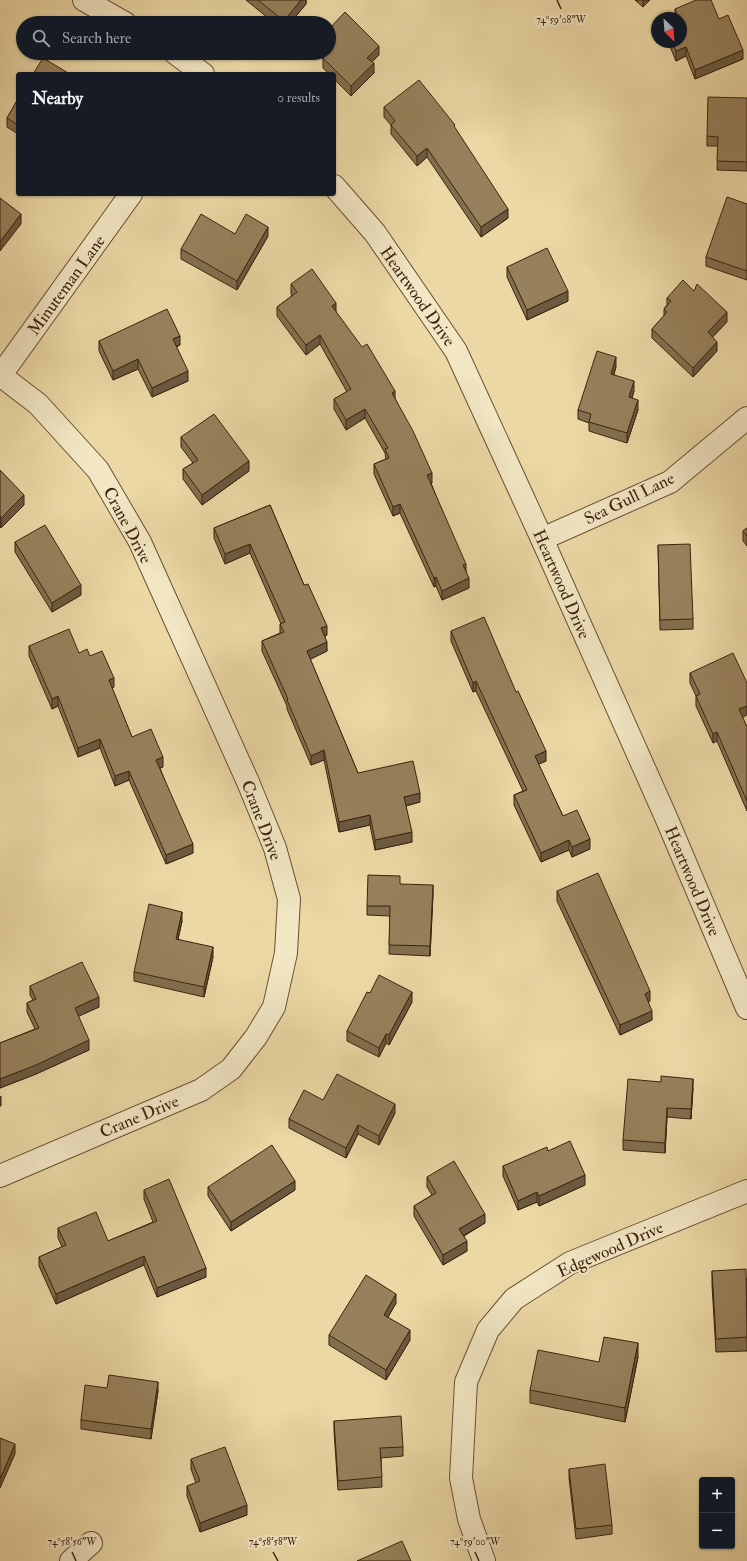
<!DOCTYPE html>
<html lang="en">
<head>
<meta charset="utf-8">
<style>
  body { margin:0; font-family:"IM FELL Double Pica",serif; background:#242831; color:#f1f3f6 }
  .controls { position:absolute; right:12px; bottom:12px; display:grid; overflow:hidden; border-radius:4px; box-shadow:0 1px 3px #0004 }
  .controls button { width:36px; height:36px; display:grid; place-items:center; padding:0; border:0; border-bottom:1px solid #363941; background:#171b24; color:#f1f3f6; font:20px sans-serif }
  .compass { position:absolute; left:651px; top:12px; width:36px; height:36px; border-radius:50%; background:#171b24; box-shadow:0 1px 3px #0004; rotate:155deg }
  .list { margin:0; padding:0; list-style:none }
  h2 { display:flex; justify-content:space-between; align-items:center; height:52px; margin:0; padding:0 16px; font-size:17px }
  h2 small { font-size:13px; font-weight:400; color:#9ea1a6 }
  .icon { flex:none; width:22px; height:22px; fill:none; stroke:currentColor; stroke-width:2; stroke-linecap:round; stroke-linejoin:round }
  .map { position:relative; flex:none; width:747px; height:1561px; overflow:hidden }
  .search { position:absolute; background:#171b24; box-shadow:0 1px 3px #0004; left:16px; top:16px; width:320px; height:44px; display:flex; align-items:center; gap:10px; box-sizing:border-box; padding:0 14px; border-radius:22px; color:#9ea1a6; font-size:15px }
  .panel { position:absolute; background:#171b24; box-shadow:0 1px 3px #0004; left:16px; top:72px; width:320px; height:124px; border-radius:4px }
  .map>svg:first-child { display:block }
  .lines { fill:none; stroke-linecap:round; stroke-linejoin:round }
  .minor-casing { stroke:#675033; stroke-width:24 }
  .minor { stroke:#f2e6c4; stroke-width:22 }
  .wall { fill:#826f4f; stroke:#3b220d }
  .shaded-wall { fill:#6a5a40; stroke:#3b220d }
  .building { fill:#97815c; stroke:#3b220d }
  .ticks { fill:none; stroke:#3b220d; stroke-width:1.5 }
  .labels { text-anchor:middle; stroke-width:4; stroke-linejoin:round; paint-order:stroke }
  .street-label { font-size:17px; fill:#3b220d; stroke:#f2e6c4 }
  .ticks-label { font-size:10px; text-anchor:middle; fill:#3b220d; stroke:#f2e6c4; stroke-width:4; stroke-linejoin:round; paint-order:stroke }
</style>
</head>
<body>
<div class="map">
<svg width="747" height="1561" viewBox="0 0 747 1561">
  <rect width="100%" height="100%" fill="#ebd8a5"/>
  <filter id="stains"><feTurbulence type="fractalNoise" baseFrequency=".005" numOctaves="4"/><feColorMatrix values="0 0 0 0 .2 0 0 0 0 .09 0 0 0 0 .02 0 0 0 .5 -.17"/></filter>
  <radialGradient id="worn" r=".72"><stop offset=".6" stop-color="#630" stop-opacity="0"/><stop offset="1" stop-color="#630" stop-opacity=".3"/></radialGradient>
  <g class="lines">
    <defs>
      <g id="minor">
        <path d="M84 0 125 23"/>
        <path d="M175 53 203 74"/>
        <path d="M334 186 375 233 456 351 542 539 665 815 747 1008"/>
        <path d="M0 375 38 404 98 470 140 542 248 782 275 848 289 899 286 953 274 1007 256 1037 231 1069 201 1090 0 1176"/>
        <path d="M0 376 131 194"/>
        <path d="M542 539 670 482 747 418"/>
        <path d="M71 1561 91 1543"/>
        <path d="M484 1561 469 1519 461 1478 466 1382 488 1330 514 1299 570 1263 747 1191"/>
      </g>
    </defs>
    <!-- minor casing -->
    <use href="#minor" class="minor-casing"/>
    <!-- minor -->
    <use href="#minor" class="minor"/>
  </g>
  <!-- wall -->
  <g class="wall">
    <path d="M246 0H306V4L290 23H274Z"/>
    <path d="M635 0H650L643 7Z"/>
    <path d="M675 9 719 19 743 59 695 79 686 56 676 61 668 42H681V18H675Z"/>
    <path d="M316 53H329L379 55 372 62 374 73 351 96 334 79V74H329L323 68V59Z"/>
    <path d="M747 98V171L717 170 718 146H707V136Z"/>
    <path d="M18 99V134L7 127V118Z"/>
    <path d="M384 107 455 129 508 218 481 237 427 157 417 166 391 134V125L384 117Z"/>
    <path d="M747 204V280L706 266V257Z"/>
    <path d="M235 234 268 236 237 290 181 259V249Z"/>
    <path d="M507 267 568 301 527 320 507 277Z"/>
    <path d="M291 284 336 312 395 398 432 483H431L466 571 469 588 442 600 436 586 434 587 400 513 393 516 374 474V464L386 459 385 453 365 418 346 430 334 409V399L347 392 320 344 306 355 277 316V307L292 296 291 294Z"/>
    <path d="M667 298 727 322 712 337 717 351 693 377 652 338V329L664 316V309L667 305Z"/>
    <path d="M99 341 180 345 176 347 188 381 152 397 138 369 113 380 99 351Z"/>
    <path d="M616 366 614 375 634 391 632 398 638 410 627 443 589 431V423L578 419V410Z"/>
    <path d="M181 437 249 471 202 505 183 479V469L193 463 181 447Z"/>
    <path d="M0 470 24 505 1 528 0 526Z"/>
    <path d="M270 505 304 585 327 635 325 636 327 651 310 659 358 773 420 802 406 806 412 842 375 850 370 825 339 832 324 760 311 765 287 709V706L262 651V641L280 633V624H281L250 553 225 564 214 538V528Z"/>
    <path d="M747 528V546L743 541V531Z"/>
    <path d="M15 542 81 595 52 612 15 552Z"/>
    <path d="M658 545 693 619V629L660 630Z"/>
    <path d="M451 631 516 692 546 761 538 764 563 816 590 849 572 857 569 850 541 862 514 805V795L523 791 476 691 473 692 451 641Z"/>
    <path d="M29 646 79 653 90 656 114 687 112 688 132 737 163 767 160 768 193 853 166 864 129 780 115 786 100 748 78 757 58 706 52 709 29 656Z"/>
    <path d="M690 673 742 717 747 727V811L717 741 713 743 696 706V696L690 683Z"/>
    <path d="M400 884 433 894 430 956 389 954 390 916 367 915V906Z"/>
    <path d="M557 891 650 1001 648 1002 652 1020 620 1035 557 901Z"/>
    <path d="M182 921 178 939 213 957 204 997 134 981V972Z"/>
    <path d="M30 986 99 1007 78 1016 89 1050 36 1074 0 1088V1043L35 1029 27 1012V1003L33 1000 30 995Z"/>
    <path d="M370 993 412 1002 389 1045 386 1043 379 1057 347 1041V1031Z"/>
    <path d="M693 1088 691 1119 667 1117 665 1153 623 1150V1140Z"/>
    <path d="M323 1100 395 1113 379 1145 358 1134 346 1158 289 1128V1119Z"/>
    <path d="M548 1151 585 1185 539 1206 537 1202 518 1210 503 1176V1166Z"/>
    <path d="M427 1177 485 1223 464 1236 467 1251 443 1265 414 1216V1206L432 1195 427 1187Z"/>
    <path d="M208 1187 295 1190 231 1231 208 1196Z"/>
    <path d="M144 1190 206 1277 157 1297 144 1265 56 1304 39 1266V1257L62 1247 58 1238V1228L108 1241 153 1222 144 1199Z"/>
    <path d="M712 1271 747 1279V1351L716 1352 712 1285Z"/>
    <path d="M396 1303 388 1317 410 1340 386 1380 329 1345V1335Z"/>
    <path d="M638 1357 625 1422 530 1403V1390Z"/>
    <path d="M107 1388 158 1391 151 1439 81 1429V1420Z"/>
    <path d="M334 1421 403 1447V1456L381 1458 382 1487 338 1490 334 1431Z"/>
    <path d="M191 1459 247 1515 200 1532 187 1496V1486L196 1483 191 1469Z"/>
    <path d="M569 1469 612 1525V1534L576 1539 569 1478Z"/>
  </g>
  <!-- shaded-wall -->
  <g class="shaded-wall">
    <path d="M301 0H306V4L290 23H284V21Z"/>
    <path d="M643 0H650L643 7Z"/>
    <path d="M379 46V55L367 67V58Z"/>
    <path d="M686 47V56L676 61V51Z"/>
    <path d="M743 50V59L695 79V70Z"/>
    <path d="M374 63V73L351 96V86Z"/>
    <path d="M427 148V157L417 166V156Z"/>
    <path d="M508 209V218L481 237V227Z"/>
    <path d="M21 214V224L0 251V242Z"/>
    <path d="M268 227V236L237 290V281Z"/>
    <path d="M568 291V301L527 320V310Z"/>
    <path d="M336 303V312L332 306Z"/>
    <path d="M727 312V322L708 342V332Z"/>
    <path d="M320 335V344L306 355V345Z"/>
    <path d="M180 336V345L173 348V339Z"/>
    <path d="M717 342V351L693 377V368Z"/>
    <path d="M616 357V366L611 384V374Z"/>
    <path d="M138 359V369L113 380V371Z"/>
    <path d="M188 371V381L152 397V388Z"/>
    <path d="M634 381V391L629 407V397Z"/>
    <path d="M395 391V401L392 393Z"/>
    <path d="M638 400V410L627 443V433Z"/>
    <path d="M365 409V418L346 430V420Z"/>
    <path d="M249 461V471L202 505V495Z"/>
    <path d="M432 473V483L427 484V475Z"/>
    <path d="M24 495V505L1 528V518Z"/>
    <path d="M400 504V513L393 516V507Z"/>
    <path d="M250 544V553L225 564V554Z"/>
    <path d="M466 564V573L463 565Z"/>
    <path d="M436 577V586L434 587V578Z"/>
    <path d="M469 578V588L442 600V591Z"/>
    <path d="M81 585V595L52 612V603Z"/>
    <path d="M327 626V635L321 637V628Z"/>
    <path d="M327 642V651L307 661V651Z"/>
    <path d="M114 678V687L109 689V680Z"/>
    <path d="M476 681V691L473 692V683Z"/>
    <path d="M58 696V706L52 709V699Z"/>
    <path d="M747 706V715L739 719V709Z"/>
    <path d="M717 732V741L713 743V734Z"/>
    <path d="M100 739V748L78 757V748Z"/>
    <path d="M324 750V760L311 765V756Z"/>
    <path d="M546 751V761L535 766V756Z"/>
    <path d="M163 757V767L156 769V760Z"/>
    <path d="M129 771V780L115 786V776Z"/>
    <path d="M420 793V802L404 806V797Z"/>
    <path d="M370 815V825L339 832V822Z"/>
    <path d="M412 832V842L375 850V840Z"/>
    <path d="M590 839V849L572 857V847Z"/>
    <path d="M569 840V850L541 862V853Z"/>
    <path d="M193 844V853L166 864V855Z"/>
    <path d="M433 885V894L430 956V946Z"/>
    <path d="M182 912V921L176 948V939Z"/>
    <path d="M213 947V957L204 997V987Z"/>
    <path d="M650 991V1001L645 1003V994Z"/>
    <path d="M412 992V1002L389 1045V1035Z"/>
    <path d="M99 997V1007L75 1018V1008Z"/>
    <path d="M652 1011V1020L620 1035V1025Z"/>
    <path d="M386 1034V1043L379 1057V1048Z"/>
    <path d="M89 1040V1050L36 1074 0 1088V1079Z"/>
    <path d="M693 1079V1088L691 1119V1109Z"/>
    <path d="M1 1096V1106H0V1097Z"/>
    <path d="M395 1104V1113L379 1145V1136Z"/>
    <path d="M667 1108V1117L665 1153V1143Z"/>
    <path d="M358 1125V1134L346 1158V1148Z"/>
    <path d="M585 1175V1185L539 1206V1196Z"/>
    <path d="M295 1181V1190L231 1231V1222Z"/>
    <path d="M537 1192V1202L518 1210V1201Z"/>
    <path d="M485 1214V1223L459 1238V1229Z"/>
    <path d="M467 1241V1251L443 1265V1255Z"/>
    <path d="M144 1256V1265L56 1304V1294Z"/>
    <path d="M206 1268V1277L157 1297V1288Z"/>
    <path d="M396 1294V1303L384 1324V1315Z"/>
    <path d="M410 1330V1340L386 1380V1370Z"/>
    <path d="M638 1343V1357L625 1422V1408Z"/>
    <path d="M158 1382V1391L151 1439V1429Z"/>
    <path d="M15 1444V1454L0 1488V1479Z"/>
    <path d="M247 1505V1515L200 1532V1523Z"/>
  </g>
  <!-- building -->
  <g class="building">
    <path d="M258 0H301L284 21Z"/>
    <path d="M696 0H711L719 19 728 15 743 50 695 70 686 47 676 51 672 42H681V18H678L675 9Z"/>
    <path d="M345 12 379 46 367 58 374 63 351 86 323 58 327 54 326 53H329V29Z"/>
    <path d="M43 58 70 74H33Z"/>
    <path d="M419 80 455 125 454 126 508 209 481 227 427 148 417 156 391 125 395 121 384 107Z"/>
    <path d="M708 97 747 98V162L717 161 718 137 707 136Z"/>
    <path d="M18 99V125L7 118Z"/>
    <path d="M727 197 747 204V271L706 257Z"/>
    <path d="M0 198 21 214 0 242Z"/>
    <path d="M201 214 235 234 246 214 268 227 237 281 181 249Z"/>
    <path d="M547 248 568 291 527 310 507 267Z"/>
    <path d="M312 269 336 303 332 306 362 347 367 344 395 391 392 393 413 431 432 473 427 475 466 564 463 565 469 578 442 591 436 577 434 578 400 504 393 507 374 464 389 458 385 449 388 448 365 409 346 420 334 399 351 389 320 335 306 345 277 307 297 292 291 284Z"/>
    <path d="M683 280 694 291 697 284 727 312 708 332 717 342 693 368 652 329 667 312 664 309 671 301 667 298Z"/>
    <path d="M167 309 180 336 173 339 188 371 152 388 138 359 113 371 99 341Z"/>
    <path d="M597 351 616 357 611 374 634 381 629 397 638 400 627 433 589 422 591 414 578 410Z"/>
    <path d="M214 414 249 461 202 495 183 469 198 460 181 437Z"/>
    <path d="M0 470 24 495 1 518 0 516Z"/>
    <path d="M270 505 304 585 308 584 327 626 321 628 327 642 307 651 358 773 413 761 420 793 404 797 412 832 375 840 370 815 339 822 324 750 311 756 287 700 288 699 262 641 284 632 280 624 285 622 250 544 225 554 214 528Z"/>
    <path d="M45 525 81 585 52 603 15 542Z"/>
    <path d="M747 528V536L743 531Z"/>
    <path d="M690 544 693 619 660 620 658 545Z"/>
    <path d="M484 617 516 692 518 691 546 751 535 756 563 816 577 810 590 839 572 847 569 840 541 853 514 795 527 790 476 681 473 683 451 631Z"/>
    <path d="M69 629 79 653 87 649 90 656 102 651 114 678 109 680 132 737 151 729 163 757 156 760 193 844 166 855 129 771 115 776 100 739 78 748 58 696 52 699 29 646Z"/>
    <path d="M733 653 747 683V706L739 709 747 727V801L717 732 713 734 696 696 700 694 690 673Z"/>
    <path d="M598 873 650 991 645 994 652 1011 620 1025 557 891Z"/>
    <path d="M368 875 400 876V884L433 885 430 946 389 945 390 906H367Z"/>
    <path d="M149 904 182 912 176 939 213 947 204 987 134 972Z"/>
    <path d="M82 962 99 997 75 1008 89 1040 36 1065 0 1079V1043L39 1028 27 1003 36 999 30 986Z"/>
    <path d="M379 975 412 992 389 1035 386 1034 379 1048 347 1031 367 992 370 993Z"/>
    <path d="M337 1074 395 1104 379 1136 358 1125 346 1148 289 1119 304 1090 323 1100Z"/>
    <path d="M661 1076 693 1079 691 1109 667 1108 665 1143 623 1140 628 1079 661 1082Z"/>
    <path d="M570 1141 585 1175 539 1196 537 1192 518 1201 503 1166 547 1147 548 1151Z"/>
    <path d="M272 1145 295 1181 231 1222 208 1187Z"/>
    <path d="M454 1161 485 1214 459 1229 467 1241 443 1255 414 1206 436 1193 427 1177Z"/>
    <path d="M169 1179 206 1268 157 1288 144 1256 56 1294 39 1257 66 1245 58 1228 96 1212 108 1241 157 1221 144 1190Z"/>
    <path d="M746 1269 747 1337 716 1339 712 1271Z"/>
    <path d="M366 1275 396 1294 384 1315 410 1330 386 1370 329 1335Z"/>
    <path d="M604 1337 638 1343 625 1408 530 1390 538 1350 599 1362Z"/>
    <path d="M109 1375 158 1382 151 1429 81 1420 85 1385 107 1388Z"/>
    <path d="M401 1416 403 1447 380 1448 382 1477 338 1481 334 1421Z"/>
    <path d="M0 1438 15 1444 0 1479Z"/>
    <path d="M225 1447 247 1505 200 1523 187 1486 200 1481 191 1459Z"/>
    <path d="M605 1464 612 1525 576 1529 569 1469Z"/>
    <path d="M402 1541 411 1561H357Z"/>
  </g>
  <!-- ticks -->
  <path class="ticks" d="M557 0 561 9M72 1552 76 1561M273 1552 278 1561M475 1552 479 1561"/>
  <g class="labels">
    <!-- street labels -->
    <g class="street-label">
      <text transform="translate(66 285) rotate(-54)" y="6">Minuteman Lane</text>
      <text transform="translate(418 296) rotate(55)" y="6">Heartwood Drive</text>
      <text transform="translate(629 498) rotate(-26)" y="6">Sea Gull Lane</text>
      <text transform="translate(128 525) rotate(62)" y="6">Crane Drive</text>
      <text transform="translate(562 584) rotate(66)" y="6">Heartwood Drive</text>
      <text transform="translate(262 820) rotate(69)" y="6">Crane Drive</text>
      <text transform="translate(693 881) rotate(67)" y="6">Heartwood Drive</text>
      <text transform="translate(139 1116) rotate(-23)" y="6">Crane Drive</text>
      <text transform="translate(610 1249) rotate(-24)" y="6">Edgewood Drive</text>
    </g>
  </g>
  <g class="ticks-label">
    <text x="561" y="23">74°59'08"W</text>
    <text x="72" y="1545">74°58'56"W</text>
    <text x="273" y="1545">74°58'58"W</text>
    <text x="475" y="1545">74°59'00"W</text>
  </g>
  <rect width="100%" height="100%" filter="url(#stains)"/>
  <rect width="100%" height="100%" fill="url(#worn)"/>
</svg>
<div class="controls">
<button>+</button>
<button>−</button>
</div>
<svg class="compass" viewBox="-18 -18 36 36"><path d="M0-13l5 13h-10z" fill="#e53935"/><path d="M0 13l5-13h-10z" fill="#9ea1a6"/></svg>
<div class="search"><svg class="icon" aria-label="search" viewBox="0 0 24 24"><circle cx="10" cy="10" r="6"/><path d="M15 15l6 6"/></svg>Search here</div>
<section class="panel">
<h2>Nearby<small>0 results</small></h2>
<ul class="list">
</ul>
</section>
</div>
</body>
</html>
